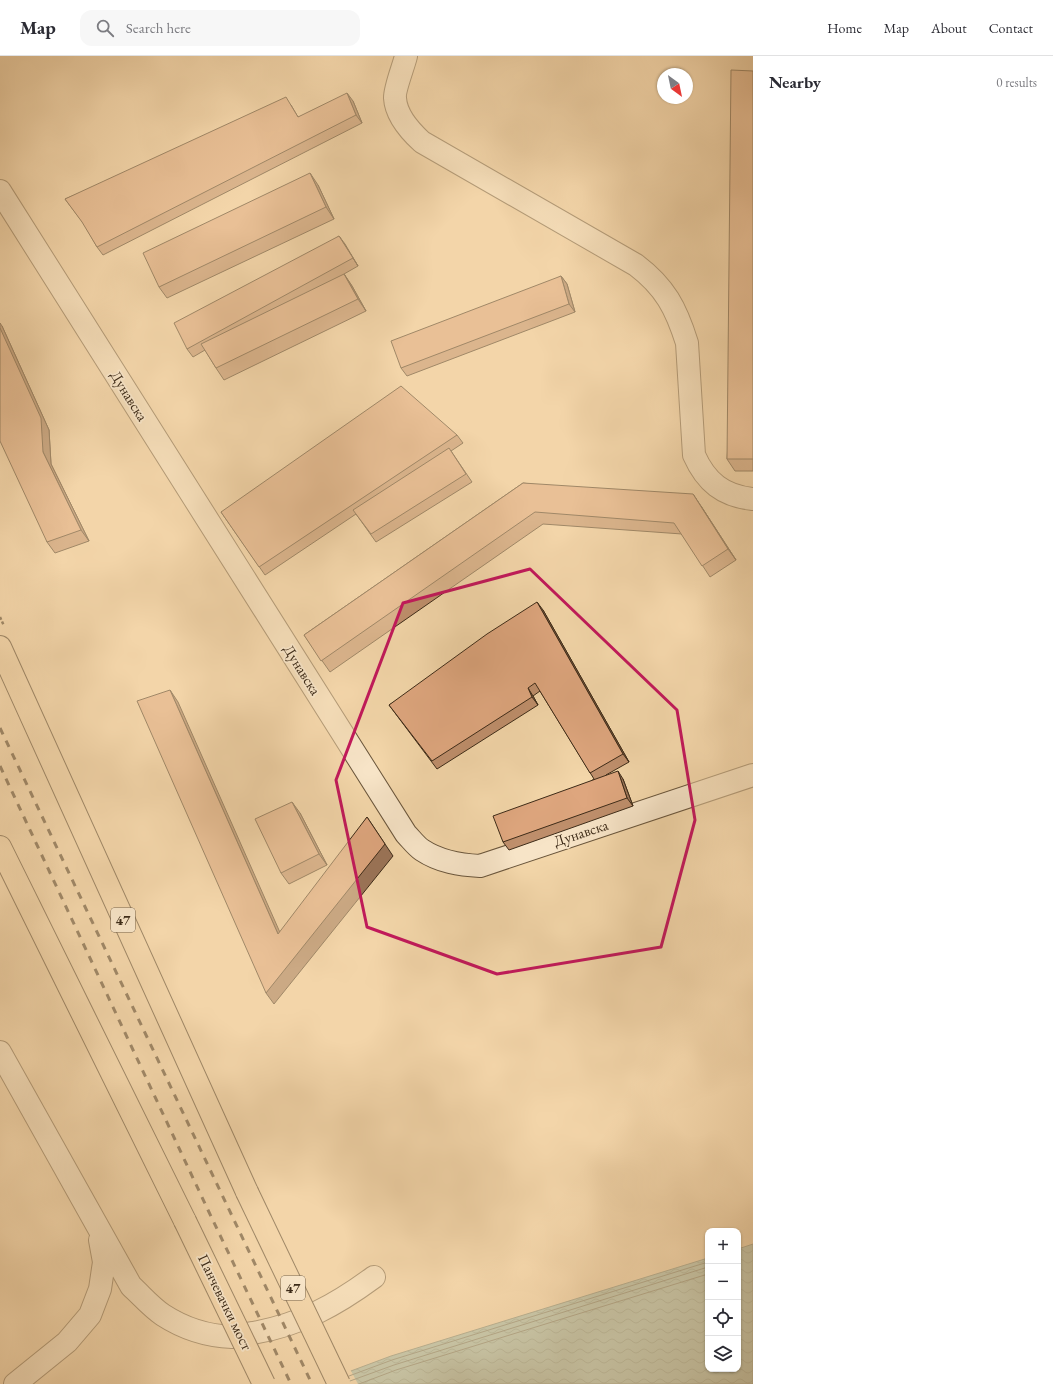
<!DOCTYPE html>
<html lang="en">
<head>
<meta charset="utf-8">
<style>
  body { margin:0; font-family:"EB Garamond",serif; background:#f7f7f7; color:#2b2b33 }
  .controls { position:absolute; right:12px; bottom:12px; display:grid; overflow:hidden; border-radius:8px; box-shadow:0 1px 3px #0004 }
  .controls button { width:36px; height:36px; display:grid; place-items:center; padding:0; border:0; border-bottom:1px solid #e1e1e2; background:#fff; color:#2b2b33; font:20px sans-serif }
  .compass { position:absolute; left:657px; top:12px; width:36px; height:36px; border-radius:50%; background:#fff; box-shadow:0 1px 3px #0004; rotate:147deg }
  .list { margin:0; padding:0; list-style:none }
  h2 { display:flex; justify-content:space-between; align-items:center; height:52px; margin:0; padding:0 16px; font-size:17px }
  h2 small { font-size:13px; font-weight:400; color:#7c7c81 }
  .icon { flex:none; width:22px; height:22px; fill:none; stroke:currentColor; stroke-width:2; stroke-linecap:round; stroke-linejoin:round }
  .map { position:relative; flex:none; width:753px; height:1328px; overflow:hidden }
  header { display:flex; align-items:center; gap:24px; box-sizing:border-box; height:56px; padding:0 20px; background:#fff; border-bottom:1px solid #e1e1e2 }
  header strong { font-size:19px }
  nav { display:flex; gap:22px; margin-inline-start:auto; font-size:14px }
  .search { width:280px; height:36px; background:#f7f7f7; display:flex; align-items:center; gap:10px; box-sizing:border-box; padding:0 14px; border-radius:12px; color:#7c7c81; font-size:15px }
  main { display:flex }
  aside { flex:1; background:#fff }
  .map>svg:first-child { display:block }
  .water { fill:url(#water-waves); stroke:#75806f }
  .pier { fill:#f3d6a9 }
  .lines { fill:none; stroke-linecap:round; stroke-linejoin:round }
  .shore { stroke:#6c7260; stroke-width:1 }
  .minor-casing { stroke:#6a563c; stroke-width:24 }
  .major-casing { stroke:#3d2b18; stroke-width:24 }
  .path { stroke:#3d2b18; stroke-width:2.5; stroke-dasharray:3 2; stroke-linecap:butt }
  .minor { stroke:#f7e4c7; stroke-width:22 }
  .major { stroke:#f3d6a9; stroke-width:22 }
  .rail { stroke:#3d2b18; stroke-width:3; stroke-dasharray:7 7; stroke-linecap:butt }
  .major-bridge-casing { stroke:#3d2b18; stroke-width:24; stroke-linecap:butt }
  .major-bridge { stroke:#f3d6a9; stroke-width:22 }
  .wall { fill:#bf8f6c; stroke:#3d2b18 }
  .shaded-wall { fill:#9b7458; stroke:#3d2b18 }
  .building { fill:#dea67e; stroke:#3d2b18 }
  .marked { fill:none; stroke:#c2185b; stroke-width:3; stroke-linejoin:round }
  .labels { text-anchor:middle; stroke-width:3.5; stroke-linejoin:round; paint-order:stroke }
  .shield { fill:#f7e4c7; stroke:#75624c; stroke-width:1 }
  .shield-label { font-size:14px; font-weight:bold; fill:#3d2b18 }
  .street-label { font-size:15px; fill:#3d2b18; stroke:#f7e4c7 }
</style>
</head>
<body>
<header>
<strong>Map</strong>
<div class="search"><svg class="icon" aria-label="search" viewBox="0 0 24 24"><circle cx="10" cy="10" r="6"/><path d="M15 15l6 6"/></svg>Search here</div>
<nav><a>Home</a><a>Map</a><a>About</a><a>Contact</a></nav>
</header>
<main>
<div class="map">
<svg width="753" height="1328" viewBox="0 0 753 1328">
  <defs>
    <pattern id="water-waves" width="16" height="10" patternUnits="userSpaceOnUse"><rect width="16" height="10" fill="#9bb9a9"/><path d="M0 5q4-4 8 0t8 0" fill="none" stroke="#809789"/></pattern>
  </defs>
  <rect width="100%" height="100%" fill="#f3d6a9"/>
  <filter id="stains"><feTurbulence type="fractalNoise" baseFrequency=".005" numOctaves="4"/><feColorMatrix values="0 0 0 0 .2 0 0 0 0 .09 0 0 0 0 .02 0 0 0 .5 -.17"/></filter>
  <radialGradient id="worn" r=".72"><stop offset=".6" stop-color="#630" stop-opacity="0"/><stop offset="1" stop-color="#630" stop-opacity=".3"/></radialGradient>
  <!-- water -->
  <path class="water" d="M753 1188V1328H316L391 1300 708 1202V1313H738V1193Z"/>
  <!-- pier -->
  <path class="pier" d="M350 1313 358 1328H314L315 1326Z"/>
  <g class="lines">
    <!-- shore -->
    <g class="shore">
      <path d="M349 1320 392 1304 708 1206"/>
      <path d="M350 1325 394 1309 708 1211"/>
      <path d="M359 1328 396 1314 708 1218"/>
    </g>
    <defs>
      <g id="minor">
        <path d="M406 0C404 9 394 34 395 42 396 60 410 75 422 86L636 209C665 231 676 252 687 287L694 399C706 426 723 440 753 443"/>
        <path d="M0 135 406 778C411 783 416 790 422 794 440 806 460 809 480 810L753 719"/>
        <path d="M0 996 131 1230C141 1239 151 1251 163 1259 183 1272 208 1280 232 1281 239 1281 246 1278 253 1277 300 1269 336 1249 374 1221"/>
        <path d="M15 1328 67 1286 90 1259 100 1233 104 1206 100 1184"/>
      </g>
      <g id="major">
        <path d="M0 591 247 1136"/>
        <path d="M0 791 185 1165"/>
      </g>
    </defs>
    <!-- minor casing -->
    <use href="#minor" class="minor-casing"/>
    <!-- major casing -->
    <use href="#major" class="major-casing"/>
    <!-- path -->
    <path class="path" d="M0 561 4 570"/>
    <!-- minor -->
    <use href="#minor" class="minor"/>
    <!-- major -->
    <use href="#major" class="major"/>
    <!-- rail -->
    <g class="rail">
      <path d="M0 672 312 1328"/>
      <path d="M0 710 208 1154 291 1328"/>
    </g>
    <defs>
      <g id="major-bridge">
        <path d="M247 1136 339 1328"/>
        <path d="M185 1165 264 1328"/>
      </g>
    </defs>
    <!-- major-bridge casing -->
    <use href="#major-bridge" class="major-bridge-casing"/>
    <!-- major-bridge -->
    <use href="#major-bridge" class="major-bridge"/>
  </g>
  <!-- wall -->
  <g class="wall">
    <path d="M753 15V415H735L727 403Z"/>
    <path d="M353 45 362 67 103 199 97 191 84 168 65 143 291 49 298 61Z"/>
    <path d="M318 129 334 163 167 242 159 231Z"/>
    <path d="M339 180 358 210 344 218 352 230 366 255 224 324 216 312 205 294 193 301 187 293Z"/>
    <path d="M561 220 567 228 575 256 407 320 401 312Z"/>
    <path d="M2 270 49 374 51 408 89 485 55 497 47 486Z"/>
    <path d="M457 379 463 387 451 395 472 426 376 486 356 458 265 519 221 456Z"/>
    <path d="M523 427 701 450 736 504 710 521 682 478 543 468 330 616 304 579Z"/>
    <path d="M543 554 629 706 606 719 623 723 633 750 509 794 503 786 594 723 540 635 533 640 538 649 437 713 389 649Z"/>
    <path d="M300 757 327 809 289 828 281 817Z"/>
  </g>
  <!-- shaded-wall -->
  <g class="shaded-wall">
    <path d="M347 37 353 45 362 67 356 59Z"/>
    <path d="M310 117 318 129 334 163 326 151Z"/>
    <path d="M339 180 345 188 358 210 353 202Z"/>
    <path d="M344 218 352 230 366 255 358 243Z"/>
    <path d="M561 220 567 228 575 256 569 248Z"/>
    <path d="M0 267 2 270 49 374 51 408 89 485 81 474 43 396 0 272Z"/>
    <path d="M693 438 701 450 736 504 728 493Z"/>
    <path d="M537 546 543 554 629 706 623 698Z"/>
    <path d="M528 632 533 640 538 649 532 641Z"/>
    <path d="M170 634 178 646 286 890 278 878Z"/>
    <path d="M618 715 623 723 633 750 627 742Z"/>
    <path d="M292 746 300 757 327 809 319 798Z"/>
    <path d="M367 761 393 800 274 948 266 937Z"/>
  </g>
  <!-- building -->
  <g class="building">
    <path d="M731 14 753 15V403H727Z"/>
    <path d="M347 37 356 59 97 191 82 166 65 143 286 41 298 61Z"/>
    <path d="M310 117 326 151 159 231 143 197Z"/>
    <path d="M339 180 353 202 187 293 174 267Z"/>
    <path d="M344 218 358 243 216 312 201 288Z"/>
    <path d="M561 220 569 248 401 312 391 285Z"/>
    <path d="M0 272 41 362 43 396 81 474 47 486 0 385Z"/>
    <path d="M401 330 457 379 259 511 221 456Z"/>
    <path d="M449 392 466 418 371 478 353 454Z"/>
    <path d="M523 427 693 438 728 493 702 510 674 467 535 456 321 605 304 579Z"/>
    <path d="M537 546 623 698 590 717 535 627 528 632 532 641 432 705 389 649 487 578Z"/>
    <path d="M170 634 278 878 367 761 385 788 266 937 137 645Z"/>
    <path d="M618 715 627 742 503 786 493 760Z"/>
    <path d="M292 746 319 798 281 817 255 763Z"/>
  </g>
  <!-- marked area -->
  <path d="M0 0H753V1328H0ZM530 513 677 654 695 764 661 891 497 918 367 871 336 724 403 547Z" fill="#f3d6a9" fill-opacity=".55" fill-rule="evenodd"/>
  <path class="marked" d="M530 513 677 654 695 764 661 891 497 918 367 871 336 724 403 547Z"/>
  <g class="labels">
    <!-- shield labels -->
    <g class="shield">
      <rect x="111" y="852" width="24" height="24" rx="3"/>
      <rect x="281" y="1220" width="24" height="24" rx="3"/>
    </g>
    <g class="shield-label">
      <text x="123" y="869">47</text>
      <text x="293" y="1237">47</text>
    </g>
    <!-- street labels -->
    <g class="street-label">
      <text transform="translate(129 340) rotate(58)" y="5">Дунавска</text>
      <text transform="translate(302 614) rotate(58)" y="5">Дунавска</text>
      <text transform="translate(581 777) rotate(-18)" y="5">Дунавска</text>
      <text transform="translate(225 1246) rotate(64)" y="5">Панчевачки мост</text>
    </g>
  </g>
  <rect width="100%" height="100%" filter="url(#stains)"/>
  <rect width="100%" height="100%" fill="url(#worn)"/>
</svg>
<div class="controls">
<button>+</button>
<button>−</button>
<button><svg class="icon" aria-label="locate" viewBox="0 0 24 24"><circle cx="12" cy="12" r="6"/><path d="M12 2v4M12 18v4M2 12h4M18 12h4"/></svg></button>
<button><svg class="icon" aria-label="layers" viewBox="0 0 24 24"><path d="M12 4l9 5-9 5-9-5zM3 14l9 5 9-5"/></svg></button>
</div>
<svg class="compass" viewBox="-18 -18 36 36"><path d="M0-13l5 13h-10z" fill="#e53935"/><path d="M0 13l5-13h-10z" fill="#7c7c81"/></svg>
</div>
<aside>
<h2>Nearby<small>0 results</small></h2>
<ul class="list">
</ul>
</aside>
</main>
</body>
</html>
